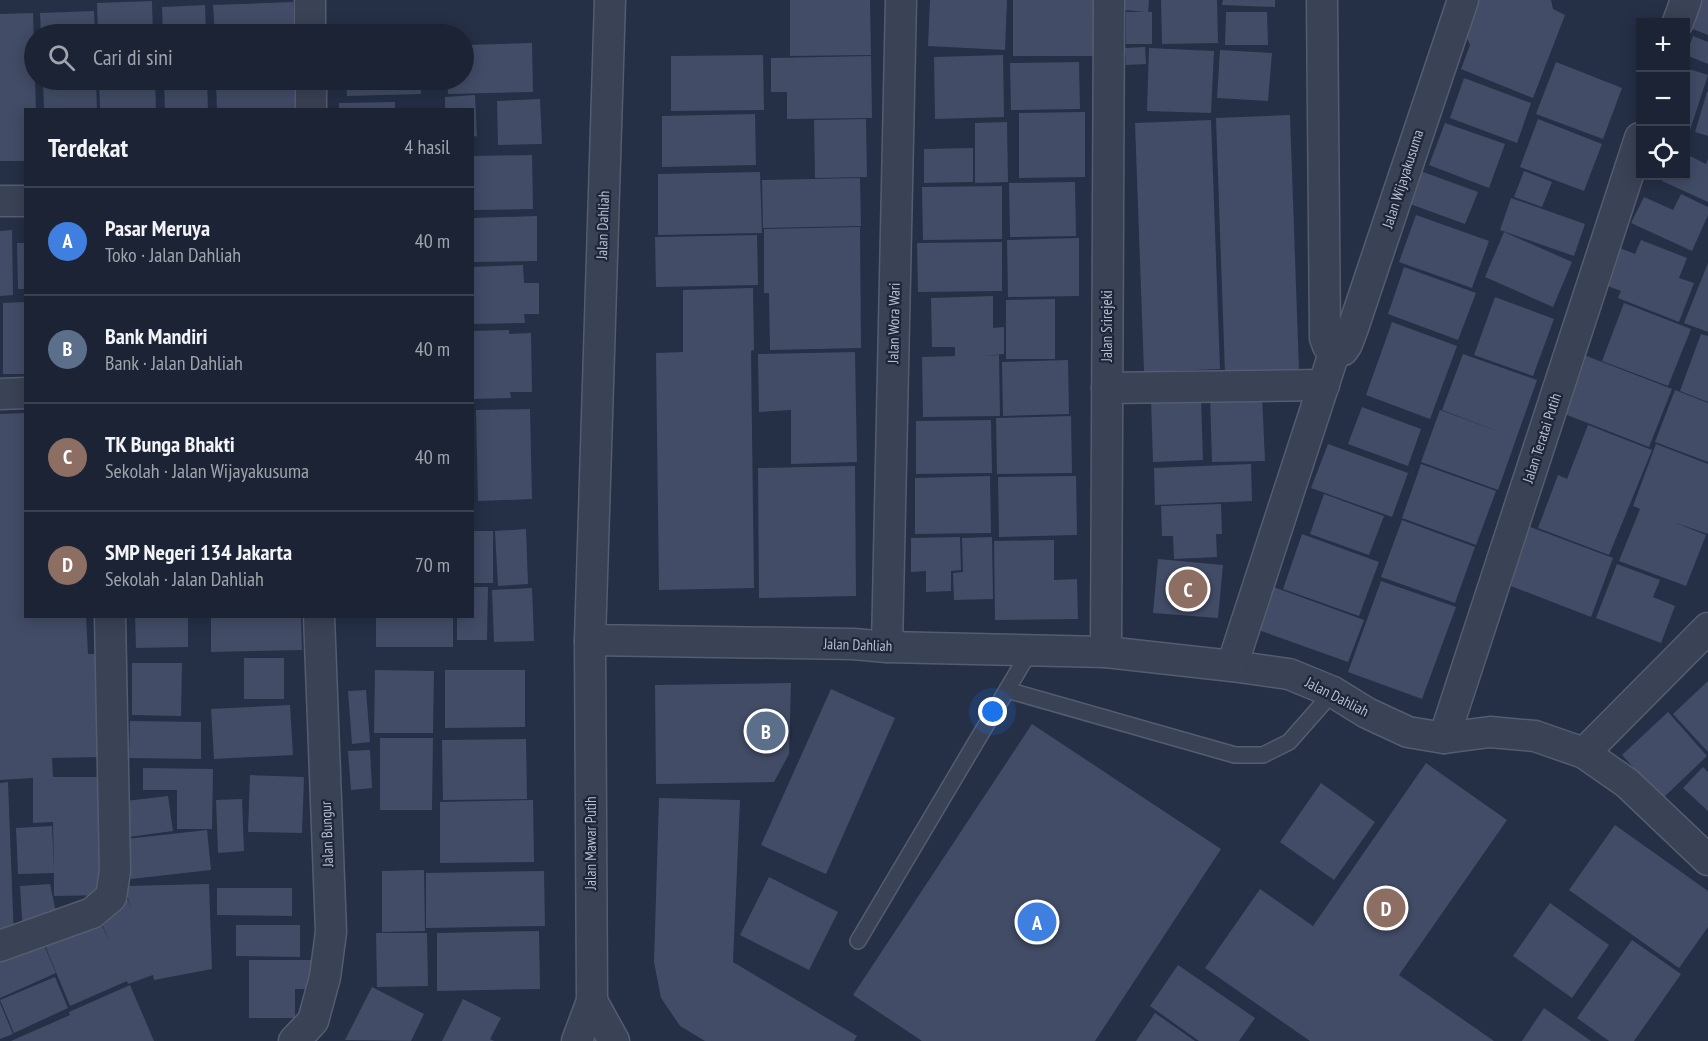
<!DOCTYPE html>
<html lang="id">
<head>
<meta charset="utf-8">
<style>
  body { margin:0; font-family:"PT Sans Narrow",sans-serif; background:#292f40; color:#f1f3f6 }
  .controls { position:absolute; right:18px; top:18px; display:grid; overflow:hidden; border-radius:0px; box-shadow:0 3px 15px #0003 }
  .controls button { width:54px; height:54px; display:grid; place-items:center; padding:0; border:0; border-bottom:2px solid #3a404f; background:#1c2334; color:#f1f3f6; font:30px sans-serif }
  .you { position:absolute; left:993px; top:712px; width:21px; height:21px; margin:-15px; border:4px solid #fff; border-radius:50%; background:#1a73e8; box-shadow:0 0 0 9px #1a73e833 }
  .badge { display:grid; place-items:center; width:39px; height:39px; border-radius:50%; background:#db2777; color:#fff; font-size:20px; font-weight:700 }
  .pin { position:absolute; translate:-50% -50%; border:3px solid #fff; box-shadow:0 2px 6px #0006 }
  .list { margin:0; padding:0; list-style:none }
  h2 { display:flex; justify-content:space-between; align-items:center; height:78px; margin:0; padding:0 24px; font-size:26px }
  h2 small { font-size:20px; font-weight:400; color:#a0a4ac }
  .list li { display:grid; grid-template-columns:39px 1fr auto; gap:18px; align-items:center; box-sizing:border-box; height:108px; padding:0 24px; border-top:2px solid #3a404f }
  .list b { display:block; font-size:22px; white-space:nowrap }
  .list p { margin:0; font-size:20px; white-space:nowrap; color:#a0a4ac }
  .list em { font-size:20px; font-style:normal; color:#a0a4ac }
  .icon { flex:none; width:33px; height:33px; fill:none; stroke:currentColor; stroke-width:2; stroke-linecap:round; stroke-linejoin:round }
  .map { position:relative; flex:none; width:1708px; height:1041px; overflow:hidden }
  .search { position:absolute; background:#1c2334; box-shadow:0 3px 15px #0003; left:24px; top:24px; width:450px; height:66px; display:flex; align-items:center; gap:15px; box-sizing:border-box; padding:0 21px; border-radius:33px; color:#a0a4ac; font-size:22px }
  .panel { position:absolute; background:#1c2334; box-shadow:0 3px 15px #0003; left:24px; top:108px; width:450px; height:510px; border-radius:0px }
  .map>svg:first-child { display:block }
  .building { fill:#424c66 }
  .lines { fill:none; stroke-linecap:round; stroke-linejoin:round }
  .service-casing { stroke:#565c70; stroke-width:18 }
  .minor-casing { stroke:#565c70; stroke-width:33 }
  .service { stroke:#3a4255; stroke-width:15 }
  .minor { stroke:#3a4255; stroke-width:30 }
  .labels { text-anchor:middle; stroke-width:4.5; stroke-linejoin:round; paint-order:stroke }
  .street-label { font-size:15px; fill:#b8bece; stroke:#1e263b }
</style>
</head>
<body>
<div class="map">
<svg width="1708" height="1041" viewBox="0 0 1708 1041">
  <rect width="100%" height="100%" fill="#252f46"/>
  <!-- building -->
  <g class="building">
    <path d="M790 0H870L871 55 790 56Z"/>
    <path d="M930 0H1007L1005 50 928 46Z"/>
    <rect x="1013" y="0" width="86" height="56"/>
    <path d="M1125 0H1149L1148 12H1152V44H1126V12H1145L1124 10Z"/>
    <path d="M1161 0H1217L1218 43 1162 44Z"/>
    <path d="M1223 0H1275V7L1222 5Z"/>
    <path d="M1478 0H1551L1553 9 1565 15 1533 98 1461 69 1470 45 1466 36 1473 6Z"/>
    <path d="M1701 0H1708V35L1690 28Z"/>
    <path d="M152 1 153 34H98L97 3Z"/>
    <path d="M293 2 294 34H215L213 5Z"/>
    <path d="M205 5 206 34H163L162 7Z"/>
    <path d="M94 11 95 34H41L40 13Z"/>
    <path d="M1226 12H1267L1268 45H1225Z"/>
    <path d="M33 13 36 110H26V161H0V14Z"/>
    <path d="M1693 36 1708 42V64L1686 55Z"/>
    <path d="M532 43 533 92 448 94 447 80H464V45Z"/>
    <path d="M1145 47 1146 64 1126 65 1125 48Z"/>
    <path d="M1149 48 1214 51 1211 113 1147 111Z"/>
    <path d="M1220 50 1272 53 1268 101 1217 98Z"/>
    <path d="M763 55 764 110 671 111V56Z"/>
    <path d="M1003 55 1004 117 935 119 934 57Z"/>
    <path d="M871 56 872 118 787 119V92H771V58Z"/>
    <path d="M1079 62 1080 109 1011 110 1010 63Z"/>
    <path d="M1556 62 1622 88 1603 139 1536 114Z"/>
    <path d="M1686 68 1708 75 1690 130 1686 128Z"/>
    <path d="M1464 78 1531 103 1517 143 1450 118Z"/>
    <path d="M43 80H96L97 110H44Z"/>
    <path d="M99 80H155L156 110H100Z"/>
    <path d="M164 80H207L208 110H165Z"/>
    <path d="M216 80H296V110H217Z"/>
    <path d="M346 80H421V94L347 96Z"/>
    <path d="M1707 92H1708V136L1695 132Z"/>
    <path d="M475 95 477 136 472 137V110H445V97Z"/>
    <path d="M540 99 542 144 498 145 497 101Z"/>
    <path d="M395 102V110H339V103Z"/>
    <path d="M1085 112V177L1019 178V113Z"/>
    <path d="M755 114 756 165 662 167V116Z"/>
    <path d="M1290 115 1299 371 1225 374 1216 118Z"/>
    <path d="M866 119 867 177 815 178 814 120Z"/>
    <path d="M1538 119 1602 144 1584 191 1520 167Z"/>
    <path d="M1211 120 1220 369 1144 372 1135 123Z"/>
    <path d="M1007 122 1008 182 975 183V123Z"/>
    <path d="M1445 123 1505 144 1489 188 1429 165Z"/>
    <path d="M973 148V182L924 183V149Z"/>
    <path d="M1686 154 1706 164 1708 159V202L1662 181 1664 176H1686Z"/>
    <path d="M532 155 533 209 472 210V156Z"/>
    <path d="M1415 169 1478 192 1465 224 1402 201Z"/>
    <path d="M1524 171 1552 182 1542 207 1514 197Z"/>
    <path d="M760 172 762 233 658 235V174Z"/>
    <path d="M860 178 861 226 763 228 762 180Z"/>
    <path d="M1075 182 1076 236 1010 237 1009 183Z"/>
    <path d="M1002 186V239L923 240 922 187Z"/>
    <path d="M1681 194 1708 207V215L1692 251 1631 223 1644 197 1673 210Z"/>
    <path d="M1511 198 1585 224 1574 256 1500 230Z"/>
    <path d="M1416 215 1489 241 1472 288 1399 262Z"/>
    <path d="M537 216V261L472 262V218Z"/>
    <path d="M860 227 861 348 770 350 769 293H764V229Z"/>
    <path d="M12 230 13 295 0 296V231Z"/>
    <path d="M1504 232 1572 262 1553 307 1485 277Z"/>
    <path d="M757 235 758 285 656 287 655 237Z"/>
    <path d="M1079 238V296L1008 297 1007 240Z"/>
    <path d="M1641 240 1687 258 1679 278 1694 283 1679 322 1618 298 1621 291 1605 285 1620 248 1635 254Z"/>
    <path d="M1002 242V291L918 292 917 243Z"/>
    <path d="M17 243H26V289H18Z"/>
    <path d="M1708 263V332L1684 323Z"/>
    <path d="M523 265 524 283H539V314H524L525 323 472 324V267Z"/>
    <path d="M1404 267 1476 293 1458 340 1388 314Z"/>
    <path d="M753 288 754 350 751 351 754 588 659 590 656 353 683 352V290Z"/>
    <path d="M993 296V328L1004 327V354L983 356 999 355 1000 416 923 417 922 357 955 356V347H932L931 298Z"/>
    <path d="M1495 297 1554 319 1533 376 1474 355Z"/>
    <path d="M1055 299V359H1006V300Z"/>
    <path d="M26 302V374H3V303Z"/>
    <path d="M1624 303 1691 329 1668 386 1602 361Z"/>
    <path d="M1392 322 1457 346 1430 419 1366 395Z"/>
    <path d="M509 330V334L531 333 532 392H510L511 398 472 399V331Z"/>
    <path d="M1701 334 1708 336V402L1680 391Z"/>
    <path d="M855 352 857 462 791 464V410L759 412 758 354Z"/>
    <path d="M1463 354 1537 380 1498 490 1421 462 1440 410 1505 434 1442 410Z"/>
    <path d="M1584 355 1672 389 1649 447 1562 413Z"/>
    <path d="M1068 360 1069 414 1003 416 1002 362Z"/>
    <path d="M1675 390 1708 403V462L1655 442Z"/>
    <path d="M1262 395 1265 461 1212 462 1210 396Z"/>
    <path d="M1201 398 1203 460 1153 462 1151 400Z"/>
    <path d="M1362 407 1421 429 1408 466 1348 444Z"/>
    <path d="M530 409 532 499 478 501 476 410Z"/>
    <path d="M26 413V616H86L88 654H97L101 757 52 758 53 777H107L109 895 54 896V873L18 874 16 828 52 826 54 871 53 822 33 823V778L0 780V414Z"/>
    <path d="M1071 416 1072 473 997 474 996 418Z"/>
    <path d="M991 420 992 473 916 474V421Z"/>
    <path d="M1588 425 1652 450 1609 555 1538 528 1558 475 1567 479Z"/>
    <path d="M1328 444 1408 473 1392 517 1311 488Z"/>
    <path d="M1656 444 1708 464V534L1673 522 1706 535 1686 586 1619 561 1640 509 1633 506Z"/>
    <path d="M1251 464 1252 501 1155 505 1154 468Z"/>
    <path d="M1421 464 1496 491 1476 545 1402 518Z"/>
    <path d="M855 466 856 596 759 598 758 468Z"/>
    <path d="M990 476 991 533 915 534V478Z"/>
    <path d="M1076 476 1077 535 999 537 998 477Z"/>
    <path d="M1324 494 1384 516 1369 555 1310 534Z"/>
    <path d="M1221 504 1222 534H1216L1217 557 1174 559 1173 536H1162L1161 506Z"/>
    <path d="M1402 520 1475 547 1455 603 1381 577Z"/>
    <path d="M1525 525 1613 558 1591 617 1503 583Z"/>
    <path d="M526 529 528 584 498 586 495 531Z"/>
    <rect x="472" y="531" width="21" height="52"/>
    <path d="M1302 534 1379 562 1359 616 1283 589Z"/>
    <path d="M960 537 961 570 951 571V591L926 592V571L911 572V538Z"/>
    <path d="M992 537 993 599 954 600 953 573 963 572 962 538Z"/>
    <path d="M1054 540V580L1077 579 1078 619 995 620 994 541Z"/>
    <path d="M1158 559 1223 565 1218 618 1153 613Z"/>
    <path d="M1617 564 1660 580 1653 597 1675 606 1661 643 1596 618Z"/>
    <path d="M1381 581 1456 607 1422 699 1348 672Z"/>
    <path d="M1265 584 1364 620 1348 662 1250 627Z"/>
    <path d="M472 587H488L487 640H457V616H472Z"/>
    <path d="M532 588 534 641 494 642 492 590Z"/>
    <path d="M135 616H188V647L136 648Z"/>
    <path d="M211 616H301L302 650 211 652Z"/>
    <rect x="376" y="616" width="77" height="31"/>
    <rect x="244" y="658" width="40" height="41"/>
    <path d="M132 663H182L181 716 132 715Z"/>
    <path d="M375 670 434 671 433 733H374Z"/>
    <path d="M445 670H525V727L445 728Z"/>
    <path d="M1708 681V752L1673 714Z"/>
    <path d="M791 683 789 754 774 782 656 784 655 685Z"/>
    <path d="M831 689 895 718 826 874 761 845Z"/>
    <path d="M366 690 370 742 352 744 348 691Z"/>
    <path d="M290 705 293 755 214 759 211 709Z"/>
    <path d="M1668 712 1707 756 1662 799 1622 755Z"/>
    <path d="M130 721 201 722V759L129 758Z"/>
    <path d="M1032 724 1221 849 1095 1041H922L853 995Z"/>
    <path d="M380 738H433L432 810H380Z"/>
    <path d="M526 739 527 799 443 800 442 740Z"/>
    <path d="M370 750 372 788 351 790 348 751Z"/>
    <path d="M1426 763 1507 820 1399 975 1494 1041H1310L1205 968 1260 889 1313 926Z"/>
    <path d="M1703 767 1708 772V811L1683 788Z"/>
    <path d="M143 768 213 769 212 829H177V790H143Z"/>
    <path d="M250 775 304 777 302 833 248 832Z"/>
    <path d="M8 782 14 939H0V783Z"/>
    <path d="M1321 783 1375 822 1334 880 1280 842Z"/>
    <path d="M168 796 173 831 121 838 117 802Z"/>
    <path d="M659 798 740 800 733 962 857 1036 854 1041H705L680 1026 661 998 654 962Z"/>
    <path d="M242 799 244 851 218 853 216 800Z"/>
    <path d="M533 800 534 862 440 863V802Z"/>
    <path d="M1615 825 1708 891V927L1679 968 1569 890Z"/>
    <path d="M207 830 211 870 131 879 126 839Z"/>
    <path d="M424 870 425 931 382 932V871Z"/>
    <path d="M544 871 545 926 426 928V873Z"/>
    <path d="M769 877 838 912 809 970 740 935Z"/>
    <path d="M50 884 57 917 23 934 20 886Z"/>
    <path d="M209 884 212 969 154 980 153 975 128 984 127 981 70 1006 42 938 97 914 109 941 98 913 128 900 132 911 124 886Z"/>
    <path d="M217 888H292V916L217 915Z"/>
    <path d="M1550 903 1609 945 1572 998 1513 956Z"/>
    <path d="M236 925H300V957L236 956Z"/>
    <path d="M539 931 540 989 437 991V933Z"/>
    <path d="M376 933H427L428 986 377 987Z"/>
    <path d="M40 936 56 973 0 998V953Z"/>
    <path d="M1632 940 1681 974 1634 1041H1609L1577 1018Z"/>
    <path d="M249 960H317V989H295V1018H249Z"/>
    <path d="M1178 965 1255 1018 1239 1041H1199L1150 1006Z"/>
    <path d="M55 977 68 1008 14 1033 0 1000Z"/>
    <path d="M130 985 154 1041H11L70 1015 69 1012Z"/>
    <path d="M372 987 424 1014 411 1041 345 1040Z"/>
    <path d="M463 999 501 1018 490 1039 494 1041H442Z"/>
    <path d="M0 1003 13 1034 0 1039Z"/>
    <path d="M1544 1008 1591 1041H1522Z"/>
    <path d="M1155 1013 1195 1041H1136Z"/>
  </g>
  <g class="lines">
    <defs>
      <g id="service">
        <path d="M1007 690 1235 755H1263L1289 742 1333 692"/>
        <path d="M858 941 1030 651"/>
      </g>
      <g id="minor">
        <path d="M310 0V34"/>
        <path d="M610 0 590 640 853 644 887 647 1106 652 1232 666 1289 674 1333 692 1367 713 1408 732 1444 738 1490 732 1535 736 1584 753 1627 783 1708 860"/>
        <path d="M1678 22 1686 0"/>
        <path d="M311 80V110"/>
        <path d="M0 201H26"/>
        <path d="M1335 350H1343L1347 344 1353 328 1463 0"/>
        <path d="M1107 388 1324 385"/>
        <path d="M0 394 26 393"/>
        <path d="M590 640 592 1001 614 1041"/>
        <path d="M887 647 901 0"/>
        <path d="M1106 652 1109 0"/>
        <path d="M1232 666 1335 350 1328 346 1325 338 1322 0"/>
        <path d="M1444 738 1640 138"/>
        <path d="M1584 753 1708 628"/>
        <path d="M0 946 92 913 111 897 115 871 110 616"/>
        <path d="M294 1041 313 1021 325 977 331 932 319 616"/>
        <path d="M577 1041 592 1001"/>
      </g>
    </defs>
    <!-- service casing -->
    <use href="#service" class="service-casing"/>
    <!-- minor casing -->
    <use href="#minor" class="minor-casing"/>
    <!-- service -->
    <use href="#service" class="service"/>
    <!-- minor -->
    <use href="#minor" class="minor"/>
  </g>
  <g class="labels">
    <!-- street labels -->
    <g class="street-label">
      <text transform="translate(1403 179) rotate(-72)" y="5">Jalan Wijayakusuma</text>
      <text transform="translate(603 225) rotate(-88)" y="5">Jalan Dahliah</text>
      <text transform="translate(894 323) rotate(-89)" y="5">Jalan Wora Wari</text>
      <text transform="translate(1107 326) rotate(-90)" y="5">Jalan Srirejeki</text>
      <text transform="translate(1542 438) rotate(-72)" y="5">Jalan Teratai Putih</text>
      <text transform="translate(858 645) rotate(2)" y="5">Jalan Dahliah</text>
      <text transform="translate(1337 697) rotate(27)" y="5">Jalan Dahliah</text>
      <text transform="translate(327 834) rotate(-92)" y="5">Jalan Bungur</text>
      <text transform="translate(591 843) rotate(-90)" y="5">Jalan Mawar Putih</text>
    </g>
  </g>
</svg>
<div class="controls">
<button>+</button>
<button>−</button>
<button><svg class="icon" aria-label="locate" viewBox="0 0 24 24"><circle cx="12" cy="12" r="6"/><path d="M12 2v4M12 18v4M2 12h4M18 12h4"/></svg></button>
</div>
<div class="you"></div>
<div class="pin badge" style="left:1037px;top:922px;background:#3f7fe0">A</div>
<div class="pin badge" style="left:766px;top:731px;background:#5c6f8a">B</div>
<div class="pin badge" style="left:1188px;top:589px;background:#8d6e63">C</div>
<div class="pin badge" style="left:1386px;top:908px;background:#8d6e63">D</div>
<div class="search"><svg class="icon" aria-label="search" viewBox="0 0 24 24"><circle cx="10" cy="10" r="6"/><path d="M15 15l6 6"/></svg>Cari di sini</div>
<section class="panel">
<h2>Terdekat<small>4 hasil</small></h2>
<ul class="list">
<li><span class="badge" style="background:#3f7fe0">A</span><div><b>Pasar Meruya</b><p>Toko · Jalan Dahliah</p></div><em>40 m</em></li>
<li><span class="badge" style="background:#5c6f8a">B</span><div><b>Bank Mandiri</b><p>Bank · Jalan Dahliah</p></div><em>40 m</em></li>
<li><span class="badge" style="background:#8d6e63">C</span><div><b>TK Bunga Bhakti</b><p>Sekolah · Jalan Wijayakusuma</p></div><em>40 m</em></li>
<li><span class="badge" style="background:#8d6e63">D</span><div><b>SMP Negeri 134 Jakarta</b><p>Sekolah · Jalan Dahliah</p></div><em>70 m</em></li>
</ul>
</section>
</div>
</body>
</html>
